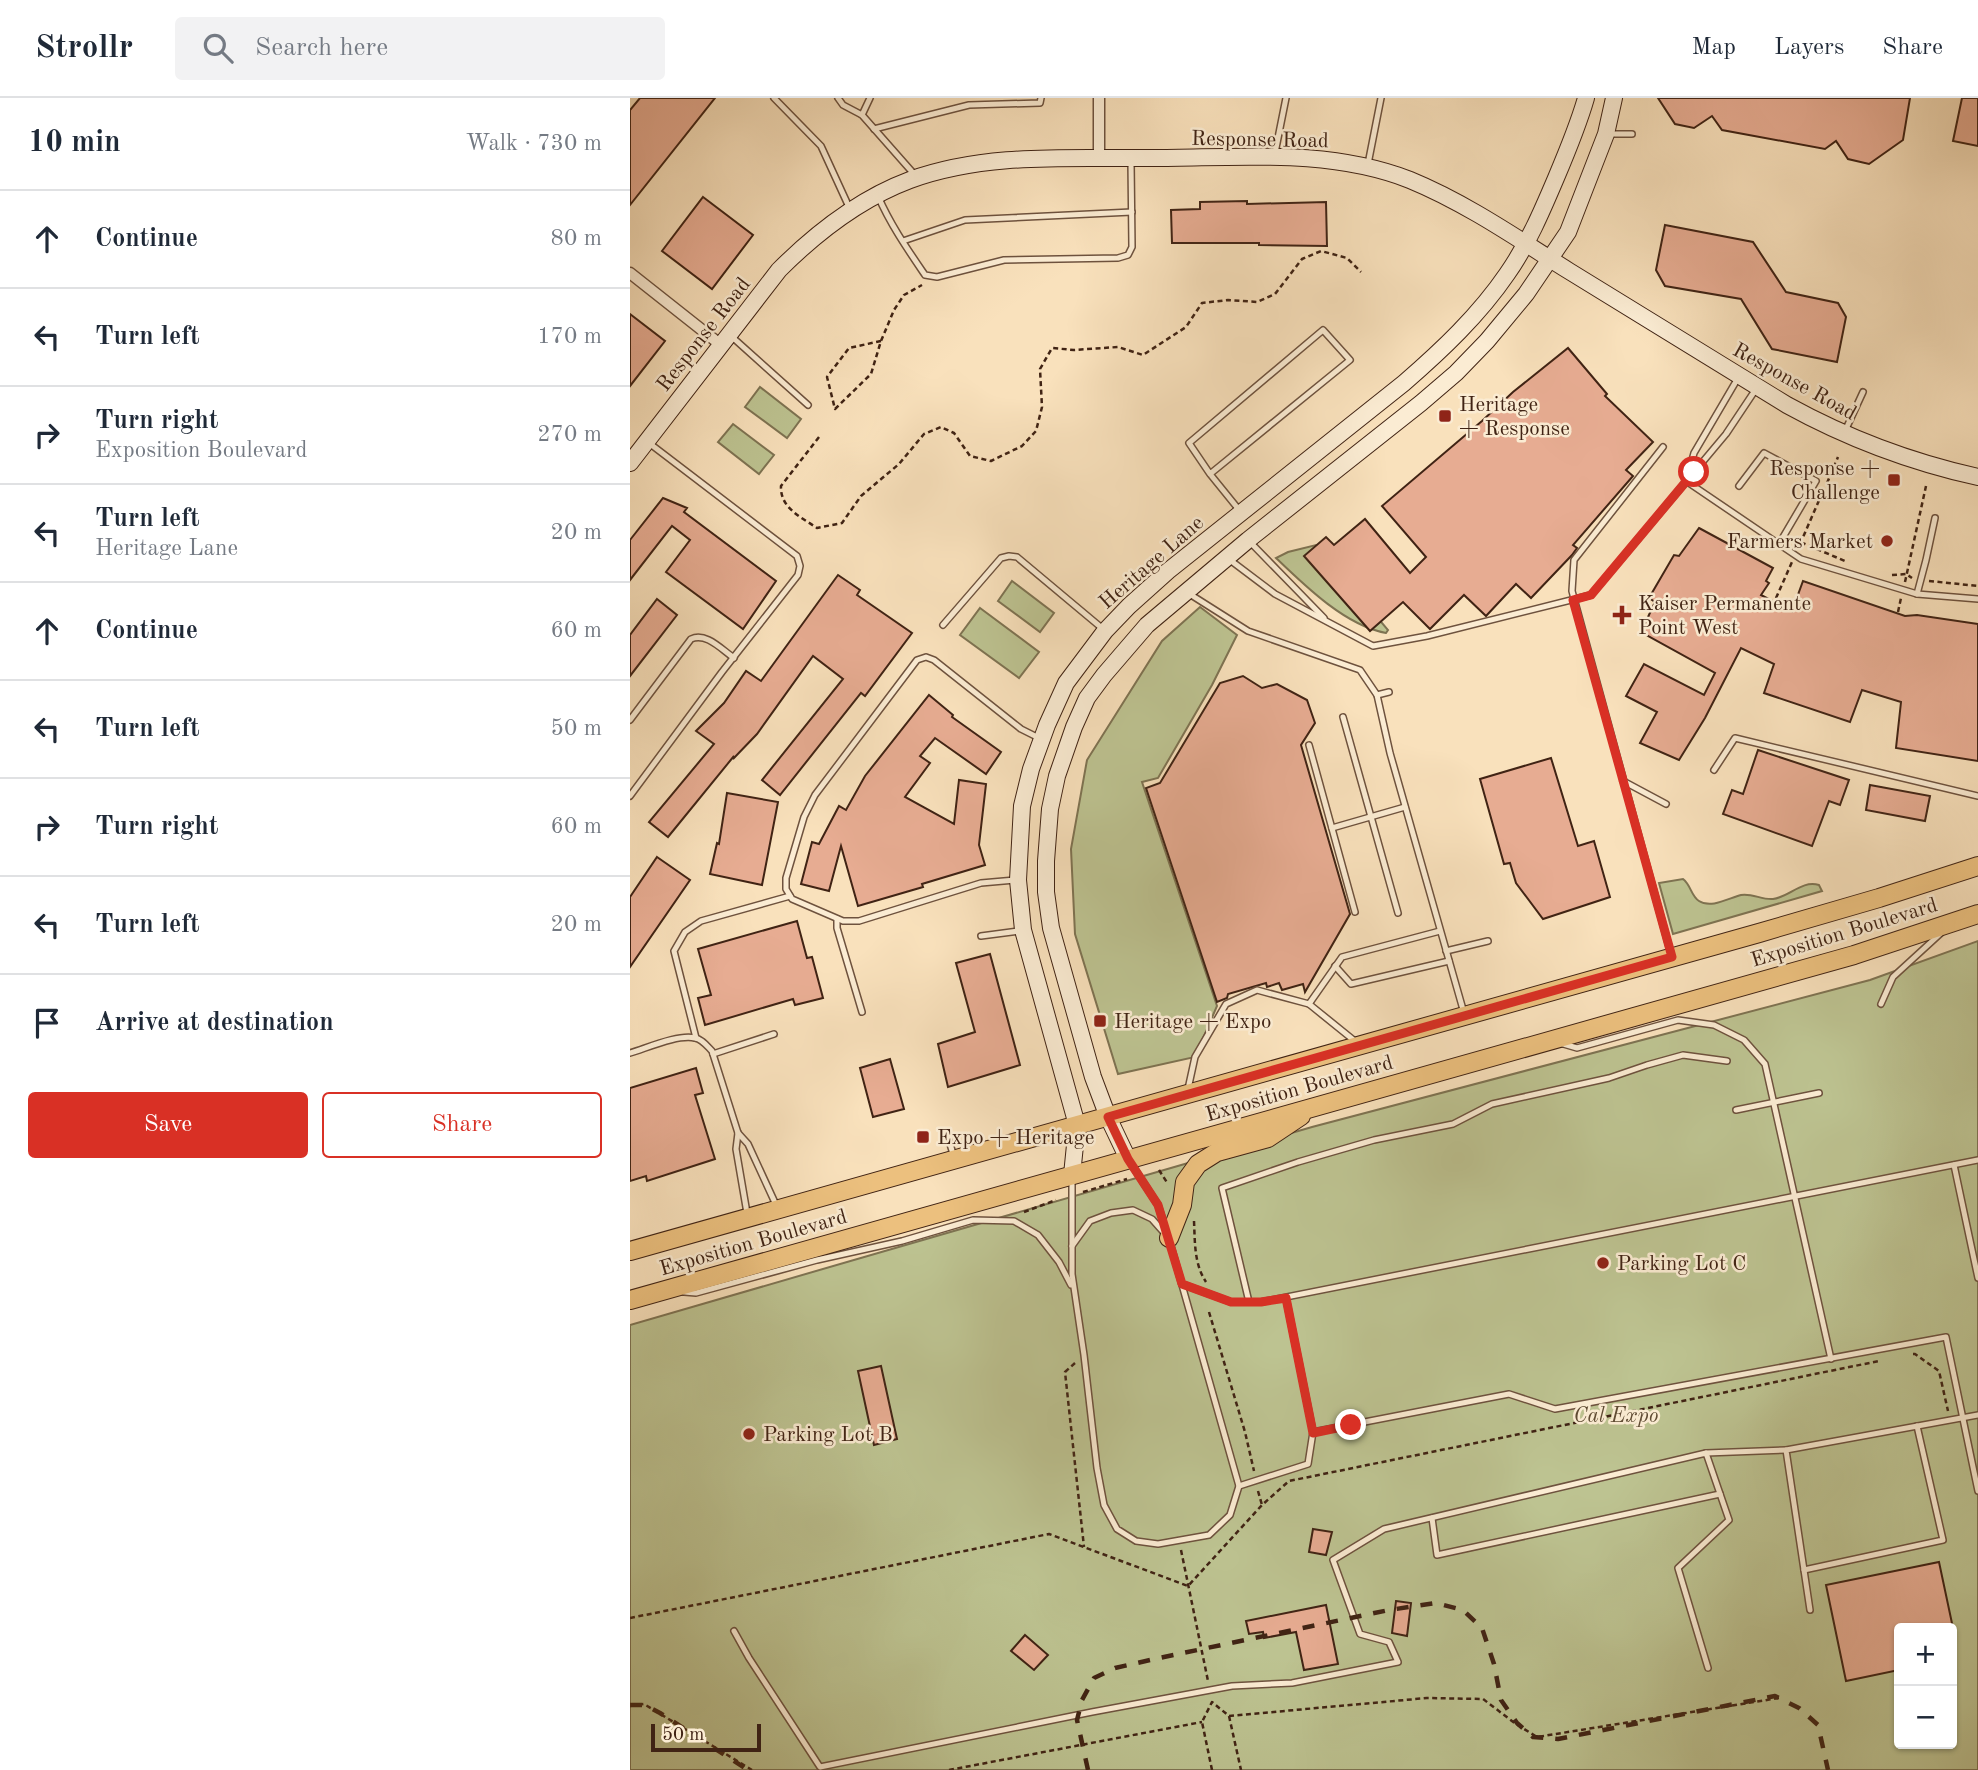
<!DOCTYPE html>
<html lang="en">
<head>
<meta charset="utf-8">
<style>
  body { margin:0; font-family:"Old Standard TT",serif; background:#f2f2f3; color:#1f2937 }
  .controls { position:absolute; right:21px; bottom:21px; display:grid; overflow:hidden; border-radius:7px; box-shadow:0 2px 5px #0004 }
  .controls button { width:63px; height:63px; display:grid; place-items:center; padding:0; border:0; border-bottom:2px solid #e0e1e3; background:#fff; color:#1f2937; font:35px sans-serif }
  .scale { position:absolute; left:21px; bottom:18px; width:110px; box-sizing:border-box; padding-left:7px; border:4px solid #402314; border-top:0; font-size:19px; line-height:24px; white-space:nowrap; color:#402314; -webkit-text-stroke:5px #fbecd3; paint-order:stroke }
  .stop { position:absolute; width:21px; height:21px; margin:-16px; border:5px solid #d93025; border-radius:50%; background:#fff }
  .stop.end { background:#d93025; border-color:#fff; box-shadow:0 2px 7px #0008 }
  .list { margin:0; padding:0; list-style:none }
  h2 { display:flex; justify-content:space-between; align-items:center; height:91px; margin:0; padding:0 28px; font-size:30px }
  h2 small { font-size:23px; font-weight:400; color:#747a83 }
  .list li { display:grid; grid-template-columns:46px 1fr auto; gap:21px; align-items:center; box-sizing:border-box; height:98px; padding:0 28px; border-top:2px solid #e0e1e3 }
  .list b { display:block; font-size:26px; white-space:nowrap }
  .list p { margin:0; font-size:23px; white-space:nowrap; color:#747a83 }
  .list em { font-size:23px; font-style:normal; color:#747a83 }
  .actions { display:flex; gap:14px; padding:21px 28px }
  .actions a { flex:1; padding:16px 0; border:2px solid #d93025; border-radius:7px; text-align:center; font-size:24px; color:#d93025 }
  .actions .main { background:#d93025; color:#fff }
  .icon { flex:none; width:38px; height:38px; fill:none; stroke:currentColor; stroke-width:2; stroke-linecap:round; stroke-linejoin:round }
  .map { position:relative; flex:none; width:1348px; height:1672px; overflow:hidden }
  header { display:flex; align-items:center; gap:42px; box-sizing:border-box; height:98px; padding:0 35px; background:#fff; border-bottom:2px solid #e0e1e3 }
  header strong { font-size:33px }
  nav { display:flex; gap:38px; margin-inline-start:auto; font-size:24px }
  .search { width:490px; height:63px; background:#f2f2f3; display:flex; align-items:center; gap:18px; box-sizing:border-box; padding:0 24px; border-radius:7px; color:#747a83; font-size:26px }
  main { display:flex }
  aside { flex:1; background:#fff }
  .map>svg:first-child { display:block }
  .green { fill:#bdc391; stroke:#7e7352; stroke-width:2; fill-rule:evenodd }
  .building { fill:#e7ac92; stroke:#402314; stroke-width:2 }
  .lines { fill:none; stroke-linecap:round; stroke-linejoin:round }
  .lane-casing { stroke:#6e523e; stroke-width:8 }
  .street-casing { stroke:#6e523e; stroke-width:13 }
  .secondary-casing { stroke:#402314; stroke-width:18 }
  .primary-casing { stroke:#402314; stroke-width:20 }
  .path { stroke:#402314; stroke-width:2.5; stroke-dasharray:5 3.5; stroke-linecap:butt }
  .lane { stroke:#fbecd3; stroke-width:5 }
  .street { stroke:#fbecd3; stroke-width:10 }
  .secondary { stroke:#fbecd3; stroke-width:16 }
  .primary { stroke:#ecc07e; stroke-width:18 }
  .rail { stroke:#402314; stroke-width:4.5; stroke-dasharray:12 12; stroke-linecap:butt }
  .route { stroke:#d93025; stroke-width:9 }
  .poi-dot { fill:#8f2418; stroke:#fbecd3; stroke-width:2.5 }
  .labels { text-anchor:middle; stroke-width:5; stroke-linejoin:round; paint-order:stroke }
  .street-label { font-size:21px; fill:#402314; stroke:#fbecd3 }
  .poi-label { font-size:21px; fill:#402314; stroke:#fbecd3; text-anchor:start }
  .park-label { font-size:21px; font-style:italic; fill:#5f4b33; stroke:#fbecd3 }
</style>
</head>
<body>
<header>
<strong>Strollr</strong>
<div class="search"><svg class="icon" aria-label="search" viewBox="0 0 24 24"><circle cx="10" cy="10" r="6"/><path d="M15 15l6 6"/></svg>Search here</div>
<nav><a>Map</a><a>Layers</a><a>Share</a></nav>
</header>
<main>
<aside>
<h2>10 min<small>Walk · 730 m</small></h2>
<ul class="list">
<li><svg class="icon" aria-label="ahead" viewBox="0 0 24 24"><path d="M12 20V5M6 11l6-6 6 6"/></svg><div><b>Continue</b></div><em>80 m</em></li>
<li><svg class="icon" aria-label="left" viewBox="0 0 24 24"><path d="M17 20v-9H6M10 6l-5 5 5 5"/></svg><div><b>Turn left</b></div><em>170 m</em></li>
<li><svg class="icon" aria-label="right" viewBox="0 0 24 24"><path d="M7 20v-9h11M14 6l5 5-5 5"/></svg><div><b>Turn right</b><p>Exposition Boulevard</p></div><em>270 m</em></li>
<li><svg class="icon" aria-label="left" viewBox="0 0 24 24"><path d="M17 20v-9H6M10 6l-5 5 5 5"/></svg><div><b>Turn left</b><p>Heritage Lane</p></div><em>20 m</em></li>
<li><svg class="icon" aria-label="ahead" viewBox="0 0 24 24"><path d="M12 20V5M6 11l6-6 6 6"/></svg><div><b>Continue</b></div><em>60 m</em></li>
<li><svg class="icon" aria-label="left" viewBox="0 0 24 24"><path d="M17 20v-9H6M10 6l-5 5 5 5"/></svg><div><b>Turn left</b></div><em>50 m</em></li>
<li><svg class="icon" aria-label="right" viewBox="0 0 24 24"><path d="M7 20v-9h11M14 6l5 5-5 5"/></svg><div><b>Turn right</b></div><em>60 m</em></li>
<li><svg class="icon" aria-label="left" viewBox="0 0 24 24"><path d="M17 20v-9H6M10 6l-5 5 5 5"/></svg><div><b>Turn left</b></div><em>20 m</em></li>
<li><svg class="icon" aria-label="arrive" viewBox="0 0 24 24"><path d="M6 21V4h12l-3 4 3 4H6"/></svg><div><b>Arrive at destination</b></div></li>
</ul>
<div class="actions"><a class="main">Save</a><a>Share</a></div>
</aside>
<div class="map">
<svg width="1348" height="1672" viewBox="0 0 1348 1672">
  <rect width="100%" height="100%" fill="#f9e1bc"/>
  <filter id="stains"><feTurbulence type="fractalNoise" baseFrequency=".00286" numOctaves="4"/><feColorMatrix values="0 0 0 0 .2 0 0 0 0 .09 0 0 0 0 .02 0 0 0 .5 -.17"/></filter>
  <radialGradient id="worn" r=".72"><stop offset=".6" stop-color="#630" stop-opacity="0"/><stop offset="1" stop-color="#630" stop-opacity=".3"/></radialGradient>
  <!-- green -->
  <g class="green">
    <path d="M130 289 171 321 157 340 115 309Z"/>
    <path d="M103 326 144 357 129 376 88 344Z"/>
    <path d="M686 447 758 532 756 535C716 528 675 488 646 460L658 454Z"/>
    <path d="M382 483 424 515 410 534 368 503Z"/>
    <path d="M570 509 607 537 582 587 528 680 512 684 587 908 565 959 488 976 445 836 441 751 457 662 532 543Z"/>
    <path d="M350 510 409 554 389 580 330 537Z"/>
    <path d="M1053 781C1061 787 1061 798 1069 803 1081 811 1099 800 1111 797 1122 795 1132 802 1143 801 1160 799 1171 782 1189 787L1192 793 1043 836 1029 785Z"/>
    <path d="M1348 843V1672H0V1227L682 1029 1240 882ZM1269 1530H1322V1646H1269Z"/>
  </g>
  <!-- building -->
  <g class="building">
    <path d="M10 0H85L0 107V12Z"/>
    <path d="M1028 0H1280L1273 42 1239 66 1218 61 1206 43 1195 51 1092 32 1082 18 1064 30 1045 26Z"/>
    <path d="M1332 0H1348V48L1323 43Z"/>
    <path d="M73 99 123 137 82 191 32 153Z"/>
    <path d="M617 103V106L696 104 697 148 629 147V145H542L541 112 570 111V104Z"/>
    <path d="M1035 127 1123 144 1156 194 1208 205 1216 219 1207 264 1142 251 1111 201 1035 188 1026 172Z"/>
    <path d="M0 216 35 243 0 288Z"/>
    <path d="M938 250 977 296 975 298 1023 344 996 372 1003 378 943 447 947 450 942 457 901 500 886 486 856 518 834 497 800 531 773 504 740 533 674 458 696 439 704 447 735 421 780 475 796 459 752 408 852 323 883 294Z"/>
    <path d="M33 400 57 410 54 414 146 483 113 531 36 474 60 442 42 428 0 482V442Z"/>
    <path d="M1069 430 1143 470 1136 483 1139 485 1131 497 1162 513 1173 483 1275 518 1287 517 1348 526V663L1266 650 1271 604 1232 592 1220 624 1134 595 1144 566 1111 550 1075 620 1049 662 1010 645 1027 614 996 598 1014 566 1074 597 1085 575 1011 534 1025 504 1019 500 1044 457 1049 458Z"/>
    <path d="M208 477 230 492 227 497 282 535 235 598 231 595 150 697 132 682 213 581 183 558 127 636 103 661 104 658 38 739 19 724 84 646 66 633 94 605 116 573 131 583Z"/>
    <path d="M27 501 47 517 0 578V537Z"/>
    <path d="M613 578 632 590 647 586 677 602 685 625 671 647 720 816 675 894 673 886 652 892 649 885 637 889 636 885 598 896 597 900 587 904 516 690 530 685 590 585Z"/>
    <path d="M299 597 323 617 322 619 371 654 356 676 305 640 290 658 300 665 275 699 324 726 329 682 356 686 349 747 355 767 292 786 293 789 228 808 211 748 199 793 171 786 182 744 189 746 209 708 216 712 235 678Z"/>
    <path d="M1128 652 1219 682 1210 707 1199 703 1182 748 1093 716 1102 692 1113 696Z"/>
    <path d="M921 660 948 748 964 743 980 799 913 821 886 785 880 765 874 766 850 681Z"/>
    <path d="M1240 687 1300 698 1295 723 1236 712Z"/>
    <path d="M97 695 148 704 132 787 80 776 87 745 89 746Z"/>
    <path d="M27 759 60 782 0 869V799Z"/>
    <path d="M167 823 177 860 182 859 193 900 165 907 163 901 75 927 68 900 81 897 68 851Z"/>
    <path d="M360 856 390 967 318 989 308 946 345 934 326 865Z"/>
    <path d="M260 961 274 1011 243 1019 230 970Z"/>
    <path d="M66 970 73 995 65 997 85 1061 17 1083 16 1078 0 1083V990Z"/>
    <path d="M251 1268 267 1341 244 1347 228 1273Z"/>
    <path d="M683 1431 702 1434 696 1457 679 1454Z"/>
    <path d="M1309 1464 1323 1530H1269V1572L1216 1583 1196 1487Z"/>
    <path d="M766 1503 781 1505 777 1538 762 1535Z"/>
    <path d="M696 1507 708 1566 674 1572 666 1534 634 1540 633 1534 619 1536 616 1523Z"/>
    <path d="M395 1537 418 1557 404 1572 381 1553Z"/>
  </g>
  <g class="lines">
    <defs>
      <g id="lane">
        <path d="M144 0 191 48 219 109"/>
        <path d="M208 0 213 7 232 17 284 76"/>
        <path d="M232 17 240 0"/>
        <path d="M244 31 339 7 410 5 411 0"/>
        <path d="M977 36H1002"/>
        <path d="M645 55 656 0"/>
        <path d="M738 66 751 0"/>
        <path d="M248 98C260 126 278 152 295 177L307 179 374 162 488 160 498 157 502 149 501 64"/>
        <path d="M273 143 335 122 502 114"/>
        <path d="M101 238 178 307"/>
        <path d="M1215 333 1233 294"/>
        <path d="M1033 349 944 462 942 493 1041 856"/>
        <path d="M580 376 559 345 693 232 720 262 580 376 610 413"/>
        <path d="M1057 380 1064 355 1108 280"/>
        <path d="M1056 383 1171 461 1287 496 1348 501"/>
        <path d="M1109 388 1134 355 1186 383 1149 446"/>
        <path d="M620 444 694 520"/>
        <path d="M600 462 645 496 743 548 797 538 961 497 1096 336 1126 291"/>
        <path d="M558 495 618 533 730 572 747 597 760 655 834 915"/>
        <path d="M1287 496 1296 462 1305 420"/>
        <path d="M313 527 371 460 379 458 387 459 473 531"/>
        <path d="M747 597 759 594"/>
        <path d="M713 619 768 815"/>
        <path d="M0 622 61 541C76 534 91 551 104 560"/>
        <path d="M679 647 725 814"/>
        <path d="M1084 672 1105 640 1348 698"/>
        <path d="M993 683 1036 706"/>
        <path d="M0 698 92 574 168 477 170 468 167 458 19 345"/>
        <path d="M702 730 775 709"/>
        <path d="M385 782 351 785 229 823H213L162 801 156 791V780L174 719 185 697 287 562 296 559 304 562 391 631 409 640"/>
        <path d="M207 821V830L232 914"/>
        <path d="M351 838 389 833"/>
        <path d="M816 853 858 843"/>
        <path d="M705 868 721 886 819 863"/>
        <path d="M679 906 712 859 810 833"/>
        <path d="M1251 906 1263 879 1311 835"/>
        <path d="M66 940 44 853 55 834 71 823 160 798"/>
        <path d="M930 945 947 950 1048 922 1084 927 1114 942 1135 966 1201 1261"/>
        <path d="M0 955C17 950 48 936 65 940 72 941 77 948 82 953L108 1035 118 1046 147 1109"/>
        <path d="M83 956 144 936"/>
        <path d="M558 991 565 959 596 906 627 892 679 906 726 944"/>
        <path d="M1106 1012 1189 995"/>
        <path d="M316 1033 324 1059"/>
        <path d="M108 1035 106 1051 117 1115"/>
        <path d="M500 1064 528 1107 536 1132"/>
        <path d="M1324 1067 1348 1180"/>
        <path d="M442 1081V1176L454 1257 467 1370 474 1407 487 1431 506 1443 528 1446 579 1437 600 1417 609 1388 539 1141"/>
        <path d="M442 1148 460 1123 481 1115 503 1112 522 1121 537 1138"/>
        <path d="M552 1186 601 1204H631L1348 1062"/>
        <path d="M54 1194 66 1195 187 1162 272 1143 343 1122 384 1123 408 1137 429 1164 441 1187"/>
        <path d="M656 1200 683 1334"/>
        <path d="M619 1204 592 1090 668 1064 744 1042 823 1026 862 1006 979 980 1017 967 1053 957 1097 963"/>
        <path d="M1076 1355 1156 1352"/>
        <path d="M609 1388 678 1366 683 1334 879 1296 925 1311 1316 1239 1348 1393"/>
        <path d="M802 1420 807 1457 1090 1396"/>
        <path d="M1174 1472 1313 1442 1287 1328"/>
        <path d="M1180 1512 1156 1352 1348 1317"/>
        <path d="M104 1533 119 1560 190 1669 462 1614 602 1588 662 1585 768 1564 759 1544 730 1536 703 1462 754 1431 1076 1355 1099 1422 1048 1470 1078 1570"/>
      </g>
      <g id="street">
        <path d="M469 61V0"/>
        <path d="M0 175 91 247"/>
      </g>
      <g id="secondary">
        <path d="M0 365 149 172C187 134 229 101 280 82 357 54 441 61 522 60 608 60 698 50 780 82 836 105 888 141 939 173 1011 218 1084 262 1157 307 1217 340 1280 364 1348 379"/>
        <path d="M498 1061 478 1019 463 979 421 830 416 794V763L420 711 427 678 444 629 457 600 474 577 517 527 618 442 791 305 826 275 857 243 896 196 938 134 976 36 984 0"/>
        <path d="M442 1077 447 1027 393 832 388 782 392 708 401 671 417 627 436 585 475 533 499 508 538 473 774 285C812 252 849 217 877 176 898 146 912 113 926 80 937 54 948 28 956 0"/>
      </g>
      <g id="primary">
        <path d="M539 1140 552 1107 555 1084 568 1066 587 1054 638 1040 671 1018"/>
        <path d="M0 1153 1129 835 1249 800 1348 768"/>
        <path d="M0 1202 1224 857 1348 816"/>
      </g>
    </defs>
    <!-- lane casing -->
    <use href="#lane" class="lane-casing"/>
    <!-- street casing -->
    <use href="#street" class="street-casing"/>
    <!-- secondary casing -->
    <use href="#secondary" class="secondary-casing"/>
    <!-- primary casing -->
    <use href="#primary" class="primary-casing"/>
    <!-- path -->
    <g class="path">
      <path d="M251 243 219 250 197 279 205 311 241 276 251 243 264 212 274 197 292 187"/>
      <path d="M189 339 151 388C150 410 171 419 187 430L212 425 231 398 269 366 294 336 311 329 324 335 340 358 361 363 392 348 406 333 412 309 410 271 422 250 444 252 488 249 513 257 556 229 572 205 598 202 627 204 645 196 672 161 691 153 717 160 731 174"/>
      <path d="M1197 385 1208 359"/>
      <path d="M1163 441 1215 463"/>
      <path d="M1170 446 1194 391"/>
      <path d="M1262 477 1276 476 1282 480"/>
      <path d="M1299 483 1348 488"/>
      <path d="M1275 484 1296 388"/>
      <path d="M1146 500 1162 464"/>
      <path d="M1268 514 1271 500"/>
      <path d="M529 1072 538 1086"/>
      <path d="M453 1094 497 1081"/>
      <path d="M394 1114 426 1102"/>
      <path d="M564 1123C565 1144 564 1166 576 1184"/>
      <path d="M579 1214 615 1334 624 1373"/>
      <path d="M1283 1256H1285L1309 1273 1318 1313"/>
      <path d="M445 1265 435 1274 454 1449"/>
      <path d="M628 1393 632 1407"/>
      <path d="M551 1452 578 1583"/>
      <path d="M0 1520 419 1436 558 1488 632 1407 659 1383 1249 1263"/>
      <path d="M0 1608 14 1606 122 1672"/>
      <path d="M599 1618 797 1600 853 1601 886 1626 907 1639 1149 1600"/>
      <path d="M319 1672 572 1624"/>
      <path d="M582 1672 572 1624 582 1604 599 1618 611 1672"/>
    </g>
    <!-- lane -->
    <use href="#lane" class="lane"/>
    <!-- street -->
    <use href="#street" class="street"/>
    <!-- secondary -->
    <use href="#secondary" class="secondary"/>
    <!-- primary -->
    <use href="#primary" class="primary"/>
    <!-- rail -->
    <g class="rail">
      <path d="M0 1607H15L30 1615 118 1672"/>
      <path d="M458 1672 447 1622 452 1602 464 1580 485 1570 529 1560 759 1512 806 1505 833 1512 852 1530 864 1566 871 1602 887 1625 903 1639 928 1641 1145 1598 1169 1610 1188 1627 1198 1672"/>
    </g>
  </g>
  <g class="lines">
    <!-- route -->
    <path class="route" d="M721 1327 683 1335 656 1200 631 1204H601L552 1186 528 1107 498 1061 478 1019 1042 859 943 502 961 497 1064 374"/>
  </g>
  <!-- markers -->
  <g class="poi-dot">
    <rect x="808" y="311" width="14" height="14" rx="3.5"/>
    <rect x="1257" y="375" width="14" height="14" rx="3.5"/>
    <circle cx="1257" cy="443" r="7"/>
    <path d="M988.5 506.5h7v7h7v7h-7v7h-7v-7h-7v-7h7z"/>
    <rect x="463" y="916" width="14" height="14" rx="3.5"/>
    <rect x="286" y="1032" width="14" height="14" rx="3.5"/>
    <circle cx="973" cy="1165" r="7"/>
    <circle cx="119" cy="1336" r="7"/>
  </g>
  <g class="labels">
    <!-- street labels -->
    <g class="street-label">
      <text transform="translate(630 41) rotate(1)" y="7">Response Road</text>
      <text transform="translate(73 236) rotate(-52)" y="7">Response Road</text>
      <text transform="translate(1165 283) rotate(29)" y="7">Response Road</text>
      <text transform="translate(521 464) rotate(-41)" y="7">Heritage Lane</text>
      <text transform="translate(1214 834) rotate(-17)" y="7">Exposition Boulevard</text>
      <text transform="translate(669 990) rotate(-16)" y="7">Exposition Boulevard</text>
      <text transform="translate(123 1144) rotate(-16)" y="7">Exposition Boulevard</text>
    </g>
    <!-- poi labels -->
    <g class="poi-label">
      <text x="829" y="313">Heritage<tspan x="829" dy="24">+ Response</tspan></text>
      <text x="1250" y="377" text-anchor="end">Response +<tspan x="1250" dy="24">Challenge</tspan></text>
      <text x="1243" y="450" text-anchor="end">Farmers Market</text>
      <text x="1008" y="512">Kaiser Permanente<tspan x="1008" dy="24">Point West</tspan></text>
      <text x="484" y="930">Heritage + Expo</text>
      <text x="307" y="1046">Expo + Heritage</text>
      <text x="987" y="1172">Parking Lot C</text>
      <text x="133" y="1343">Parking Lot B</text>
    </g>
    <!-- park labels -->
    <g class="park-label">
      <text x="986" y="1324">Cal Expo</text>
    </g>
  </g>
  <rect width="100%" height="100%" filter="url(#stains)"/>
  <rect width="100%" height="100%" fill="url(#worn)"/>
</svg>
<div class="controls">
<button>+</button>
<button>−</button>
</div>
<div class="scale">50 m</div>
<div class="stop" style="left:1064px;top:374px"></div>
<div class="stop end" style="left:721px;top:1327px"></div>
</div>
</main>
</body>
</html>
